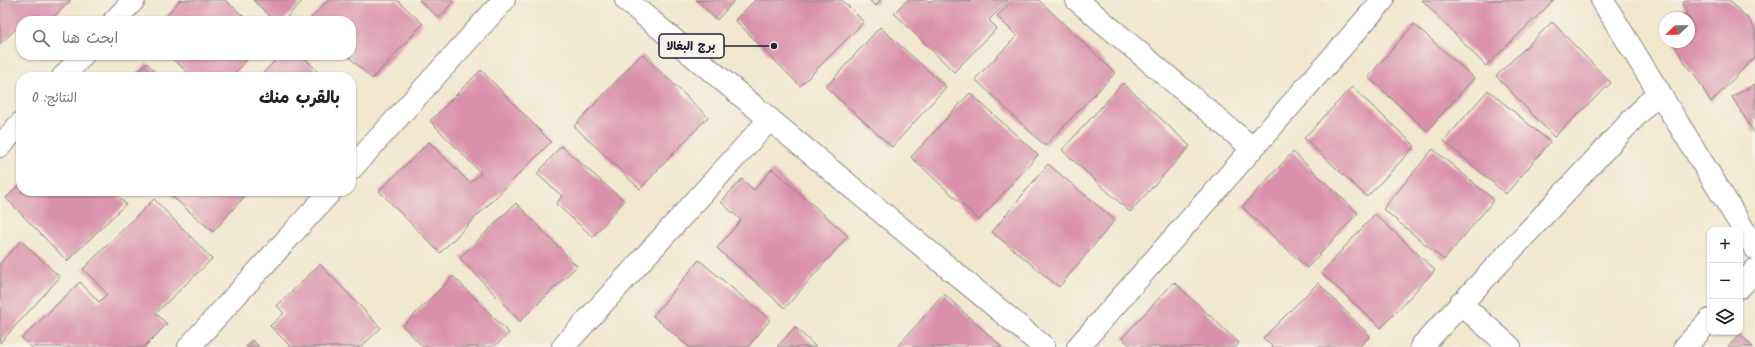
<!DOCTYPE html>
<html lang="ar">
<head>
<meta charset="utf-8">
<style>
  body { margin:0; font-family:Kalam,"Playpen Sans Arabic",sans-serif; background:#f2f2f2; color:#222; direction:rtl }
  .controls { position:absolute; right:12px; bottom:12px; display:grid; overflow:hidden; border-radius:8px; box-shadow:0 1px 3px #0004 }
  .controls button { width:36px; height:36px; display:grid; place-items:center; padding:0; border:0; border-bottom:1px solid #e0e0e0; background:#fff; color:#222; font:20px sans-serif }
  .compass { position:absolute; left:1659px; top:12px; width:36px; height:36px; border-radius:50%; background:#fff; box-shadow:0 1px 3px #0004; rotate:248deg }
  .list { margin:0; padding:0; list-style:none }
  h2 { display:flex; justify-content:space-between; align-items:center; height:52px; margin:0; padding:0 16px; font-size:17px }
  h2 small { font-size:13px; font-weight:400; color:#767676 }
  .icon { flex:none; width:22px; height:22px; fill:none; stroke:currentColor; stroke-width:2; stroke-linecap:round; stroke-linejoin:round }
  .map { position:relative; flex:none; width:1755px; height:347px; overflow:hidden; direction:ltr }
  .search { position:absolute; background:#fff; box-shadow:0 1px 3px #0004; left:16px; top:16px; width:340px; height:44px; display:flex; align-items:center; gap:10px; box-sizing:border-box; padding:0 14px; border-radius:16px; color:#767676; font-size:15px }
  .panel { position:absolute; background:#fff; box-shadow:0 1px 3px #0004; left:16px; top:72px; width:340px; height:124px; border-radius:16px; direction:rtl }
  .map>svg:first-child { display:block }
  .building { fill:#d991ab }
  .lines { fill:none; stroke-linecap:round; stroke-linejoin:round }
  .street-casing { stroke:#898484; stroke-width:24 }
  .street { stroke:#fff; stroke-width:22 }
  .leader { fill:none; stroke:#22223b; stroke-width:1.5 }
  .callout-dot { fill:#22223b; stroke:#f7f3e8; stroke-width:1.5 }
  .callout { fill:#f7f3e8; stroke:#22223b; stroke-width:1.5 }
  .callout-label { font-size:12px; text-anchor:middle; font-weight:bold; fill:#22223b }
</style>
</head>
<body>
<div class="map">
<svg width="1755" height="347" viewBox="0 0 1755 347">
  <rect width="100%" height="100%" fill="#f7f3e8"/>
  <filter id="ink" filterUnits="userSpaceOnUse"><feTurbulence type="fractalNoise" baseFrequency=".025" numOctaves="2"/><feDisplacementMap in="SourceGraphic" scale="8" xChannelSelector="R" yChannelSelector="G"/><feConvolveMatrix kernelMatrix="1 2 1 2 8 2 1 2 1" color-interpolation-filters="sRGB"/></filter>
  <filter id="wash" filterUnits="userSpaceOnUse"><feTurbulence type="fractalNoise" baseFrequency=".012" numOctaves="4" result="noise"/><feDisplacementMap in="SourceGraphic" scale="16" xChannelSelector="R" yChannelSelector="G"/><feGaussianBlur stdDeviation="0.9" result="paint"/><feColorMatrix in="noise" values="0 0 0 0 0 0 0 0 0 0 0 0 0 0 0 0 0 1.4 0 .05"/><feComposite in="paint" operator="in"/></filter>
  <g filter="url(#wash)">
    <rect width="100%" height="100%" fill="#f0e7cd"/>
    <g id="blocks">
      <!-- building -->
      <g class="building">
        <path d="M0 0H71L49 21H21V24L0 44Z"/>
        <path d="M180 0H225L249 21H162Z"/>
        <path d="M253 0H303L283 21H275Z"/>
        <path d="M328 0H397L423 24 372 79 347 55H351V21L309 20Z"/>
        <path d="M419 0H451L453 2 439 18Z"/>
        <path d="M696 0H735L717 20Z"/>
        <path d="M755 0H842L864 22 800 86 735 20Z"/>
        <path d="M869 0H881L876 6Z"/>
        <path d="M907 0 930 1 1009 0 989 20 997 28 954 72 894 13Z"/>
        <path d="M1012 0H1039L1115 73 1045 146 975 79 1017 36 997 16Z"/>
        <path d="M1422 0H1554L1486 66Z"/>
        <path d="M1687 0H1729L1750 21 1755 30V57L1711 102 1695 75 1688 68 1673 42H1689V18H1677L1687 13 1682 3Z"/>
        <path d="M1552 22 1611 83 1554 137 1496 76Z"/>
        <path d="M1414 24 1474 78 1427 131 1368 77Z"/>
        <path d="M880 27 946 87 892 147 826 87Z"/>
        <path d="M642 54 708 117 640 189 574 126Z"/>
        <path d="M168 55H251L232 77H193Z"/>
        <path d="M281 55H302L323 77H259Z"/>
        <path d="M147 63 160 77H132Z"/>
        <path d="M481 70 551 142 440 253 379 191 429 142 470 183 481 173 430 121Z"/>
        <path d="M1123 83 1190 146 1130 212 1062 150Z"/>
        <path d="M1755 84V134L1732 97Z"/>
        <path d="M1352 87 1415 146 1367 197 1304 138Z"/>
        <path d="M1488 90 1550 142 1506 194 1444 141Z"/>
        <path d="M970 93 1038 155 979 220 911 157Z"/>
        <path d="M561 146 624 201 593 237 556 204 562 196 537 174Z"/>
        <path d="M1433 149 1494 200 1444 260 1383 209Z"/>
        <path d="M1293 152 1358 213 1307 268 1242 207Z"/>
        <path d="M1048 164 1115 220 1059 287 992 232Z"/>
        <path d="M772 169 848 236 785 308 717 248 741 220 721 202 742 179 754 190Z"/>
        <path d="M21 183V191H113L126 204 67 261 6 198Z"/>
        <path d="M166 191H249L213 232Z"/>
        <path d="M154 199 212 259 156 313 167 324 144 347H31L22 338 80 282 99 302 107 294 83 269Z"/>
        <path d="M516 203 577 266 520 321 460 258Z"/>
        <path d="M1375 214 1435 270 1381 328 1321 273Z"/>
        <path d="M21 241 60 277 0 343V263Z"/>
        <path d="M699 260 770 320 748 347H689L653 316Z"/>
        <path d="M320 264 381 328 361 347H291L270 326 284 313 277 306Z"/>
        <path d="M453 276 509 333 494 347H423L403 326Z"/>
        <path d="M1174 282 1239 343 1236 347H1132L1122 338Z"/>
        <path d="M1318 283 1370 336 1359 347H1273L1263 338Z"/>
        <path d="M944 294 1002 347H897Z"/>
        <path d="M795 327 816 347H777Z"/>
        <path d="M1740 334 1753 347H1728Z"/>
        <path d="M252 340 259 347H246Z"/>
      </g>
    </g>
  </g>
  <g filter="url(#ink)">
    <use href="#blocks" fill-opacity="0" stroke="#898484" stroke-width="1"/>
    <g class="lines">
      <defs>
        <g id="street">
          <path d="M626 0 1044 347"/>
          <path d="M1077 0 1252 148"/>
          <path d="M1602 0 1755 248"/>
          <path d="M114 21 134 0"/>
          <path d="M63 77 83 55"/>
          <path d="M0 146 21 123"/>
          <path d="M351 169 504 0"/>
          <path d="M1740 287 1755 270"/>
          <path d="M1460 303 1510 347"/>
          <path d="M189 347 331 191"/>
          <path d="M563 347 770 119"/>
          <path d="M1078 347 1383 0"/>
          <path d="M1421 347 1659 91"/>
          <path d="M1685 347 1710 320"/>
        </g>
      </defs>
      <!-- street casing -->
      <use href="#street" class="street-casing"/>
      <!-- street -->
      <use href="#street" class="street"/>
    </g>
  </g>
  <!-- callouts -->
  <path class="leader" d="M774 46L724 46"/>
  <circle class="callout-dot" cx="774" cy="46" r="4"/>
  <rect class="callout" x="659" y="34" width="65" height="24" rx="4"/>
  <g class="callout-label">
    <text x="691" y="50">برج البغالا</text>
  </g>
</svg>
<div class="controls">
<button>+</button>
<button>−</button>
<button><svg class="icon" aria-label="layers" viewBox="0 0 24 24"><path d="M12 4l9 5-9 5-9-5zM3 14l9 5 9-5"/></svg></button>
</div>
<svg class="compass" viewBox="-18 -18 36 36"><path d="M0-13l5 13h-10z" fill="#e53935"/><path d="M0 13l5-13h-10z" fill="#767676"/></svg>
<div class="search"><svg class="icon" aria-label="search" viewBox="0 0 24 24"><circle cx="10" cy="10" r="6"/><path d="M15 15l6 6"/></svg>ابحث هنا</div>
<section class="panel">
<h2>بالقرب منك<small>النتائج: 0</small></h2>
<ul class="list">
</ul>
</section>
</div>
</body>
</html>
